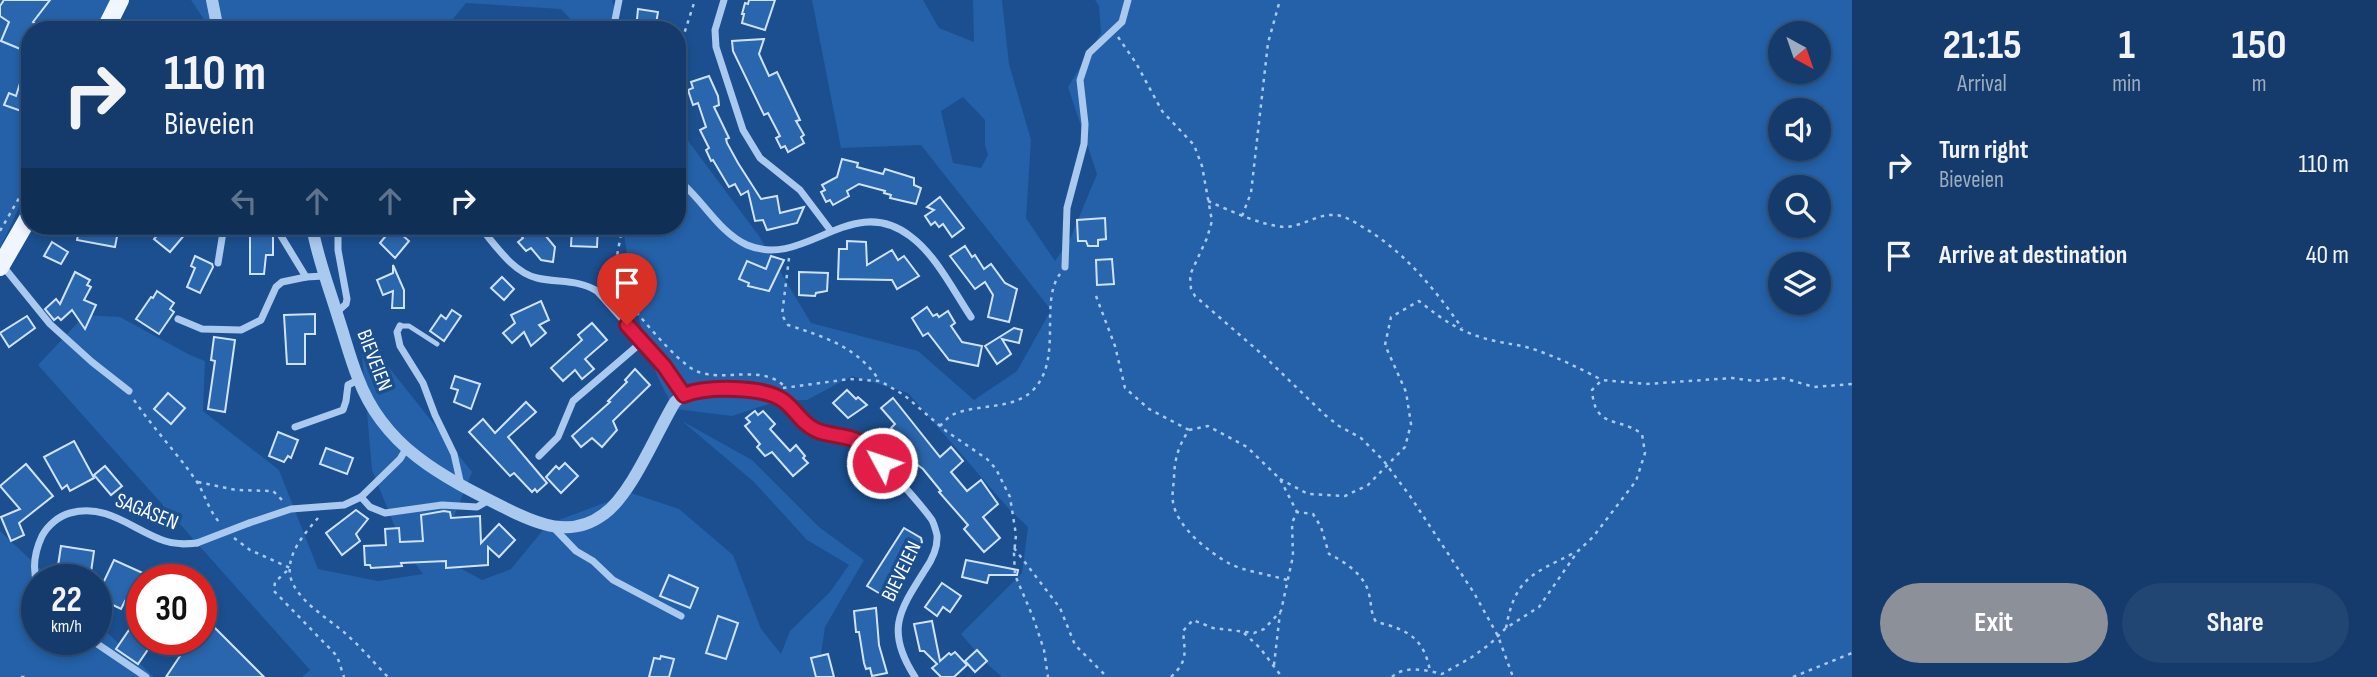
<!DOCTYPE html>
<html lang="en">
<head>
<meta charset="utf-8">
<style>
  body { margin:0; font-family:"Sofia Sans Condensed",sans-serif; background:#214673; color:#f1f3f6; height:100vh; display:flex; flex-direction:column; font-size:26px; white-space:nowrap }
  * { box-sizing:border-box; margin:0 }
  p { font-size:23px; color:#9dadc1 }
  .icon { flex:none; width:38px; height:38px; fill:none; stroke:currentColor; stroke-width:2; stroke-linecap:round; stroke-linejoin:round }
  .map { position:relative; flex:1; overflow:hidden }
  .sheet { display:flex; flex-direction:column; background:#143b6b; width:525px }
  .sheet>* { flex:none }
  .guide { position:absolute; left:21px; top:21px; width:665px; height:214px; border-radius:28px; box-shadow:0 4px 10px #0003,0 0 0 2px #33557e; background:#143b6b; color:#f1f3f6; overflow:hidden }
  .needle { width:46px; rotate:140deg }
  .controls { position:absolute; left:1768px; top:21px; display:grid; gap:14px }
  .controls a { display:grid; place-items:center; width:63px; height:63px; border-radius:50%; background:#143b6b; box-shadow:0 4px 10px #0003,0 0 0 2px #33557e; font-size:35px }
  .speed { position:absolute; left:21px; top:564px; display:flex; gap:14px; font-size:35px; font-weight:700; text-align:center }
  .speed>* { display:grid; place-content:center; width:91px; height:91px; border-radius:50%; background:#143b6b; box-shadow:0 4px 10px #0003,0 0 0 2px #33557e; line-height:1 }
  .speed small { font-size:18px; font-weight:400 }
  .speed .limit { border:10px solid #d22; background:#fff; color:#111 }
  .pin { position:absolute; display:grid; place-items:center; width:60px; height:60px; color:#fff; margin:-72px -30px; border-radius:50% 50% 50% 0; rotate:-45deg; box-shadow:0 0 7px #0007 }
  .pin .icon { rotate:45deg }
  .me { position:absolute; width:77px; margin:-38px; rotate:310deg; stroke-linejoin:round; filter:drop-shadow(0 0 5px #0008) }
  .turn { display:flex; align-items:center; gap:24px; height:147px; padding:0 28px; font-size:32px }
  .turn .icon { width:91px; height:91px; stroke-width:2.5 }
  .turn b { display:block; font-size:49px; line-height:60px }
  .lanes { display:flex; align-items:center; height:66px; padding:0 28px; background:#0003; justify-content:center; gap:35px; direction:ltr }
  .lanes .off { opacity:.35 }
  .eta { display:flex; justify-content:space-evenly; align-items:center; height:119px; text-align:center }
  .eta b { font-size:42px; font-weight:700; line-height:49px }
  .action { display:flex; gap:14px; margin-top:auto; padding:14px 28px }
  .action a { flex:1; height:80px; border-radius:42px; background:#8c9099; color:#fff; font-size:28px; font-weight:700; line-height:80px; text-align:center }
  .action a+a { background:#214673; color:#f1f3f6 }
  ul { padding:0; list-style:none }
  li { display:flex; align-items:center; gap:21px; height:91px; padding:0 28px }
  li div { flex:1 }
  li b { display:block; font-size:26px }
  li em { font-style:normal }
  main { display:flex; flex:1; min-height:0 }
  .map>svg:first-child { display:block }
  .green { fill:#2461a8; fill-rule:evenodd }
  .building { fill:#2a66ad; stroke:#cfe3fa; stroke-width:2 }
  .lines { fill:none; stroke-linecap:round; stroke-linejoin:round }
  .path { stroke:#a9c9ee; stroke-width:2.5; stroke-dasharray:3.5 5; stroke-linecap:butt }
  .service { stroke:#a9c9ee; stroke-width:5 }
  .minor { stroke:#a9c9ee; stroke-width:7 }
  .tertiary { stroke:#a9c9ee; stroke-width:12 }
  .primary { stroke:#f0f6ff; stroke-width:18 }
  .minor-bridge { stroke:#a9c9ee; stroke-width:7 }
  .route-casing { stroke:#92132f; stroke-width:18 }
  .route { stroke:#e11d48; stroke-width:12 }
  .labels { text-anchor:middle; stroke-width:7; stroke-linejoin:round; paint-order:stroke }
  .street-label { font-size:21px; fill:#fff; stroke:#1b4f8f }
</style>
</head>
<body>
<main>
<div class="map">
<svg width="1852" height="677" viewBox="0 0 1852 677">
  <rect width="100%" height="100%" fill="#1b4f8f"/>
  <!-- green -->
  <g class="green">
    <path d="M0,0H123L107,30H30V87L20,98C24,121 33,147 30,170C26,195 11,226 0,248Z"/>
    <path d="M191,0H612L621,30H581L561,9L466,3L444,30H211Z"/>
    <path d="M812,0H923L939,28L974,42L973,0H1002L1009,64L1031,140L1026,218L1055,261L1070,239L1097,174L1068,87L1101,33L1099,6L1095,0H1852V677H1002L985,662L961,634L1022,573L1028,527L1009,509L908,393L852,376L807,400L778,401L732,416L675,409C642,358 631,285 623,226H677V126L759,236L811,323L918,351L974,400L1017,371L1051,310L921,145L841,148ZM1780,33H1818V72H1780ZM963,97L985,120V145L988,155L981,168L953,163L941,111ZM1780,110H1818V149H1780ZM1780,187H1818V226H1780ZM1780,264H1818V303H1780Z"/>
    <path d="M85,315L120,317L190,355L205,361L203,411L279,470L318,569L378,581L423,574L403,547L372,470L360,331L472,472L438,556L482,580L511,569L548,524L631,493L679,509L733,555L761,629L781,654L790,631L830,592L849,565L807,540L754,482L682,421L752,460L819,527L864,560L825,627L818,674L821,677H302L310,670L38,365Z"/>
    <path d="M0,531L51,579H37V639H96V622L154,677H0Z"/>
  </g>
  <!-- building -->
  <g class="building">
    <path d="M4,0H50L33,22L44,30H30V53L1,41L9,22L0,16V6Z"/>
    <path d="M749,0H775L765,30L742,23L744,14H742L745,3L748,4Z"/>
    <path d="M638,9L658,12L655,30H636Z"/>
    <path d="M764,39L759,54L769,76L777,72L800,120L796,121L804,135L801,137L804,143L788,152L785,146L781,148L776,138L780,136L768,113L764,115L733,51L732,41Z"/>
    <path d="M27,61L30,62V114L4,105L9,93L16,96Z"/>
    <path d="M709,76L718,96L719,105L714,107L729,138L726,139L727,143L738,163L761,199L777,196L780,213L804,207L797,223L767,230L763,220L755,221L748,191L741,195L735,184L729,187L713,160L711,161L706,150L709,148L700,130L706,127L698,103L693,105L688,90L693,88L691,82Z"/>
    <path d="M842,159L858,163L857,167L883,174L885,169L914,178V185L921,188L916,204L890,198L891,195L884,193L885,191L859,184L847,191L849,196L833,205L830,200L826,202L821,192L825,190L822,185L837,177Z"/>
    <path d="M940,197L964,228L952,237L943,224L939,227L935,222L931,225L925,216L934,210L927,207Z"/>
    <path d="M1105,218L1106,239L1098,240V246H1088L1086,241H1078L1077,220Z"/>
    <path d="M80,226H119L115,247L77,240Z"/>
    <path d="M165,226H192L170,252L154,239Z"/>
    <path d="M525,226H538L545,235L555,247L553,262L541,260L531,248L526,251L518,242L523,238L518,232Z"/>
    <path d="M578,226H598L597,247L571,246L572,227Z"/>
    <path d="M393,227L409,241L395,258L380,243Z"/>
    <path d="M273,235V255H266L264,274H250V236Z"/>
    <path d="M847,241L866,242L867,265L892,250L898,260L904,256L919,276L897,289L892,280L838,279L839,249H847Z"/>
    <path d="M52,242L68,252L61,264L44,256Z"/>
    <path d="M965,246L972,257L975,255L984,269L991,264L1005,283L1017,289L1009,322L988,317L993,295L985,282L975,289L950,256Z"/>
    <path d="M195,256L212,264L213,267L200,293L187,287L195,268L191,266Z"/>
    <path d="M771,256L784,260L769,291L748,286L749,283L739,279L747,261L766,269Z"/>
    <path d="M1112,259L1114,284L1097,285L1096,260Z"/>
    <path d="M393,265L404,290V308H392L393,291L383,295L377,280L393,273Z"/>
    <path d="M75,272L90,280L87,285L91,287L84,300L96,305L85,329L72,310L61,320L58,317L54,320L45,309L56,299L60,304Z"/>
    <path d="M799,272L828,273L827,291L816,293L815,296L799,295Z"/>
    <path d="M502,277L514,289L504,300L491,288Z"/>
    <path d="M157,291L174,303L170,309L174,312L159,334L136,319L151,297L153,298Z"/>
    <path d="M541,301L549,320L539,325L546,333L531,346L524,332L512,343L503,333L515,323L511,315Z"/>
    <path d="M927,307L933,316L937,314L939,317L948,311L955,323L951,326L962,342L982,346L978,366L949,360L928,333L923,336L912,318Z"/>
    <path d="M452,310L461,316L444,341L430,331L441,315L446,319Z"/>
    <path d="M315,314V334H305V364H287L284,315Z"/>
    <path d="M27,316L35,328L9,347L0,333Z"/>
    <path d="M592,323L607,340L585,359L594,369L582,379L575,370L563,381L551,368L582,340L578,335Z"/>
    <path d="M1014,328L1022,330L1019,343L1002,339L1011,354L997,364L985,346Z"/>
    <path d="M214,337L235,340L225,412L208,409L215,361L211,360Z"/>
    <path d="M635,369L650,385L613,421L617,430L602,447L592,438L581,447L572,436L610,402L608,401L627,382L625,380Z"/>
    <path d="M455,376L480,384L471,409L454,402L458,390L451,388Z"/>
    <path d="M847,390L856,399L858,397L867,405L848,418L833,403Z"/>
    <path d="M168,393L185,408L171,424L154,409Z"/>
    <path d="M893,398L940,457L951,447L963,461L951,472L967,491L981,480L998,504L983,517L1000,538L984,552L964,529L968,525L939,492L941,491L923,469L915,463L912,466L893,442L899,437L891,428L895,424L881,408Z"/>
    <path d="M526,402L536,412L508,437L547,483L537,492L535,489L532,492L514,473L510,476L469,432L483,419L495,433Z"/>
    <path d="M755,411L758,415L763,411L775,424L770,429L790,451L796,445L805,456L803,458L808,463L793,476L772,452L765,456L757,447L760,444L745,426L750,422L746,418Z"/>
    <path d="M278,432L298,440L291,458L288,456L284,462L269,456Z"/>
    <path d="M74,441L94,478L70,491L67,485L62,489L44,457Z"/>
    <path d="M326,448L353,458L347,474L320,464Z"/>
    <path d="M565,463L578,476L561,493L546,477L556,466L559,469Z"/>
    <path d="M26,464L53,496L19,523L24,535L11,541L1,517L20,509L0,486Z"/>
    <path d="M105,466L122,486L111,495L94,475Z"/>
    <path d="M356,510L368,519L356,534L360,541L342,555L326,533Z"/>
    <path d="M444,511L450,512L451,518L480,516L481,543L499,524L515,540L499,557L488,547V565L446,568V561L401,563L402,566L371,568L370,565H365L364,546L386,545L385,529L399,528L400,542L423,541L421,515Z"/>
    <path d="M904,528L921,538L922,542L912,558H907L884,596L867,586Z"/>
    <path d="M61,546L94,551L90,579H56Z"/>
    <path d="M114,560L145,574L142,579V612L125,601L121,609L111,604L96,628V598Z"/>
    <path d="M966,560L1018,570L1017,575H989L987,583L962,577Z"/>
    <path d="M669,575L698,588L690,608L660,596Z"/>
    <path d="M942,583L961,596L950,612L943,607L937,616L925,607Z"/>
    <path d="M876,608L879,645L887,673L872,676L870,668L866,669L864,663L859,632H856L854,611Z"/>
    <path d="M201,614L264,677H166L182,653L177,649L180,646L178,645L185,639H201Z"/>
    <path d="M718,616L738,623L726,659L706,653Z"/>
    <path d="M932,621L940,661L949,653L951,655L955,652L967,665L954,677H941L932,668L937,664L924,651H920L914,624Z"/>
    <path d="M129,630L151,645L138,664L116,649Z"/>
    <path d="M977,650L987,661L975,672L965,661Z"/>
    <path d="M828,654L834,677H816L811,658Z"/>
    <path d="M661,656L674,659L669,677H649L654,658L660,659Z"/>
  </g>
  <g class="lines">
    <!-- path -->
    <g class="path">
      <path d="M1118,37L1136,63L1162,111L1194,145L1202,166L1212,221L1207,238L1190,275L1191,289L1195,296L1264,356L1325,415L1339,426L1361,438L1383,460L1410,496L1474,593L1498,636L1513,677"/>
      <path d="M677,56L695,0"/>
      <path d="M1208,201C1231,211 1260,225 1284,227C1301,227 1316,215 1331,215C1342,214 1351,220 1361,226C1403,250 1434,288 1462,328"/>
      <path d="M1242,216L1251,193L1268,43L1280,0"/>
      <path d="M622,226C620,248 610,272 620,293C638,313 674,360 696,371C724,383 762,363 785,387"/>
      <path d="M0,231L30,179"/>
      <path d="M789,258L782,315L788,325C825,337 857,347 879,380"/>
      <path d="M1096,296L1115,346L1125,388L1149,409L1189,430"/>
      <path d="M783,388L850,379L880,381L904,395L946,431L987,459L996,469L1010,497L1016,535L1014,554L1015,575L1033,617L1044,650L1048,677"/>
      <path d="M134,400C153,428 176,452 195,479C205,493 208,510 220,523"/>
      <path d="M940,426C943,423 948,417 952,415C977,403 1014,411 1034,389C1063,358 1039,302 1060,274"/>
      <path d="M1280,479L1308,494L1345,496L1368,485L1405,447L1411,424L1406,392L1385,345L1391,317L1419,301C1444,321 1463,334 1495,341C1508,344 1521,345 1533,349C1557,357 1579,368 1602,380"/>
      <path d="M198,482L236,490L273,491L284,502"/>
      <path d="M318,518C305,533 287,553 290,575C295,600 328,618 346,634C361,647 374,663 388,677"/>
      <path d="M234,538L250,550L290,568L275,582L274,591L337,656L344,677"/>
      <path d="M1014,548L1060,608L1075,645L1107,677"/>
      <path d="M1287,580C1271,575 1244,571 1230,564C1209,552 1177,528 1173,502C1172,495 1173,487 1174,480C1174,461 1178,446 1189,430L1208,426L1247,447L1280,479L1297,512"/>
      <path d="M1506,628C1515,578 1532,574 1574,553"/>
      <path d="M1244,633L1260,648L1282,677"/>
      <path d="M1274,665L1280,613"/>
      <path d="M21,677H27"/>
      <path d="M1171,677C1188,661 1185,653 1183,631L1193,620L1213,628L1254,633L1264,629L1281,611L1293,556L1292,523L1297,512L1313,514L1321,527L1329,554C1345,562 1365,575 1369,594C1372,606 1370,611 1376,622C1407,629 1424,638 1430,671"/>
      <path d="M1392,677C1404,665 1427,670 1442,674L1472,657L1490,644L1506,628L1539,607L1578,551L1593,537L1636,481L1645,453L1642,434C1618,416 1595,430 1592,390L1602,380L1646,384L1732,378L1755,381L1783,378L1814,387L1852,384"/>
      <path d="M1793,677L1852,653"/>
    </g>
    <!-- service -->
    <path class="service" d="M400,326H409L437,344"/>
    <!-- minor -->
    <g class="minor">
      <path d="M724,0L715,30L716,47L743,130L760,158L800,190L831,231"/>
      <path d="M613,30L619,0"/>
      <path d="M677,179C702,198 718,232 747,245C805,270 851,191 910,236C936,255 953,290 971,317"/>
      <path d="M275,226L306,277"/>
      <path d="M479,226C495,244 512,272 537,278C558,283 578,279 597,291L664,366L683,395C700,388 756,387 773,393C790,400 798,420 813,429C827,436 845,435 859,442C873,449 922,506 932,520C934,524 936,531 937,535C938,548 932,560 925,570C899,611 885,631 915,677"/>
      <path d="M218,263L224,226"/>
      <path d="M2,265L50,324L92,362L129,391"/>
      <path d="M1065,267L1067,208L1084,144L1085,124L1080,80L1089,53L1122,22L1128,0"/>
      <path d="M337,312L346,304L347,299L338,250V226"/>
      <path d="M178,319L202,329L241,330L261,320L276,287L282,282L306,277L324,276"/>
      <path d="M400,326L397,332L400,346L423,383L435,415L454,454L461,485"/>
      <path d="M295,427L343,410L346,401L348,385L358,380"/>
      <path d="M539,456L558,437L573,401L643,341"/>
      <path d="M361,497L370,507L385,513L442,505L477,507L489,500"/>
      <path d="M249,523L291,509L344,505L361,497L400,459L406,449"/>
      <path d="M554,528L576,551L593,561L613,580L681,616"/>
      <path d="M37,583C32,567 35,551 42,536C48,525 59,516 70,513C109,503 132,530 165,541C176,545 187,544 197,543"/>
      <path d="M90,639L146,677"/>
    </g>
    <!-- tertiary -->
    <g class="tertiary">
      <path d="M212,0L218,30"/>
      <path d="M312,226C317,257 329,287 338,317C345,338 350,358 358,378C384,448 443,477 505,508C537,524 571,539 604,514C632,494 656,433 675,402L683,395"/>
    </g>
    <!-- primary -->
    <g class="primary">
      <path d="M105,30L120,0"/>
      <path d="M0,267L30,215"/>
    </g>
    <!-- minor-bridge -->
    <path class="minor-bridge" d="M197,543L249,523"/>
  </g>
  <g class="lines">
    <defs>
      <path id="route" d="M627,325L664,366L684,395C706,386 765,386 784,401C795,409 802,424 816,430C831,437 849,434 863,444C870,448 876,457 882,463"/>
    </defs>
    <!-- route casing -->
    <use href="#route" class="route-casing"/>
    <!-- route -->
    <use href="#route" class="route"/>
  </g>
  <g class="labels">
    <!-- street labels -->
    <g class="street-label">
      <text transform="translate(375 360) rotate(69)" y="7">BIEVEIEN</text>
      <text transform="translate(147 511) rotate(22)" y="7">SAGÅSEN</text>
      <text transform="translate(901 571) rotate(-64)" y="7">BIEVEIEN</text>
    </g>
  </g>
</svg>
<div class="controls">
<a><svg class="needle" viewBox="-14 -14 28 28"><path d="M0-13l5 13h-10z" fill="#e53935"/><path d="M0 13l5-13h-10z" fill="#9dadc1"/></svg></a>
<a><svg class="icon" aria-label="sound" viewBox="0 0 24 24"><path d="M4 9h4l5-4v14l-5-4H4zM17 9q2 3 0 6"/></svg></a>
<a><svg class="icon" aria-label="search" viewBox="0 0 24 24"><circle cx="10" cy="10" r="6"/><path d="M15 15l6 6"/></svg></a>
<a><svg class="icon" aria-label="layers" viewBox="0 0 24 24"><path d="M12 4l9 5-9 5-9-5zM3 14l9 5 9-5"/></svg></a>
</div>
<div class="speed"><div>22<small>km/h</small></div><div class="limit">30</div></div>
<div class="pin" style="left:627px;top:325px;background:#d93025"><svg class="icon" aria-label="arrive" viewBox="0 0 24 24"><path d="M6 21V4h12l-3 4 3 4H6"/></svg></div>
<svg class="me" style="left:882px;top:463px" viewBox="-20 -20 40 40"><circle r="17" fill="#e11d48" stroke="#fff" stroke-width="3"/><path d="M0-11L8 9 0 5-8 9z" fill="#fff"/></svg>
<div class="guide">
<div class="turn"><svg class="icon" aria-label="right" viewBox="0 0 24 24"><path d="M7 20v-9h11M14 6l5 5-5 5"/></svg><div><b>110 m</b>Bieveien</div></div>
<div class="lanes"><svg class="icon off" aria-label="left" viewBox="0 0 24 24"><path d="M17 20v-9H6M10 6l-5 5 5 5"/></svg><svg class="icon off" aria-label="ahead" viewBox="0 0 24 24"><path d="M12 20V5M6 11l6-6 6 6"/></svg><svg class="icon off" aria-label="ahead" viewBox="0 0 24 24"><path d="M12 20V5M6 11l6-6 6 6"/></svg><svg class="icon" aria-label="right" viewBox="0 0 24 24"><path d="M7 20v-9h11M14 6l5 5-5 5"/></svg></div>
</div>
</div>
<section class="sheet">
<div class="eta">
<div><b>21:15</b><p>Arrival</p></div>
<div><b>1</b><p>min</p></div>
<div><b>150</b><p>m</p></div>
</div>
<ul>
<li><svg class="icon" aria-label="right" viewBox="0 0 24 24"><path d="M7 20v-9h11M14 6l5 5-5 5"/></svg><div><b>Turn right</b><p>Bieveien</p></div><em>110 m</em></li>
<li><svg class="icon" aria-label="arrive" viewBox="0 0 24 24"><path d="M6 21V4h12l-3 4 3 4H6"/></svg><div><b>Arrive at destination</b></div><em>40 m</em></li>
</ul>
<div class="action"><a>Exit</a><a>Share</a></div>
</section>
</main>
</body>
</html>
